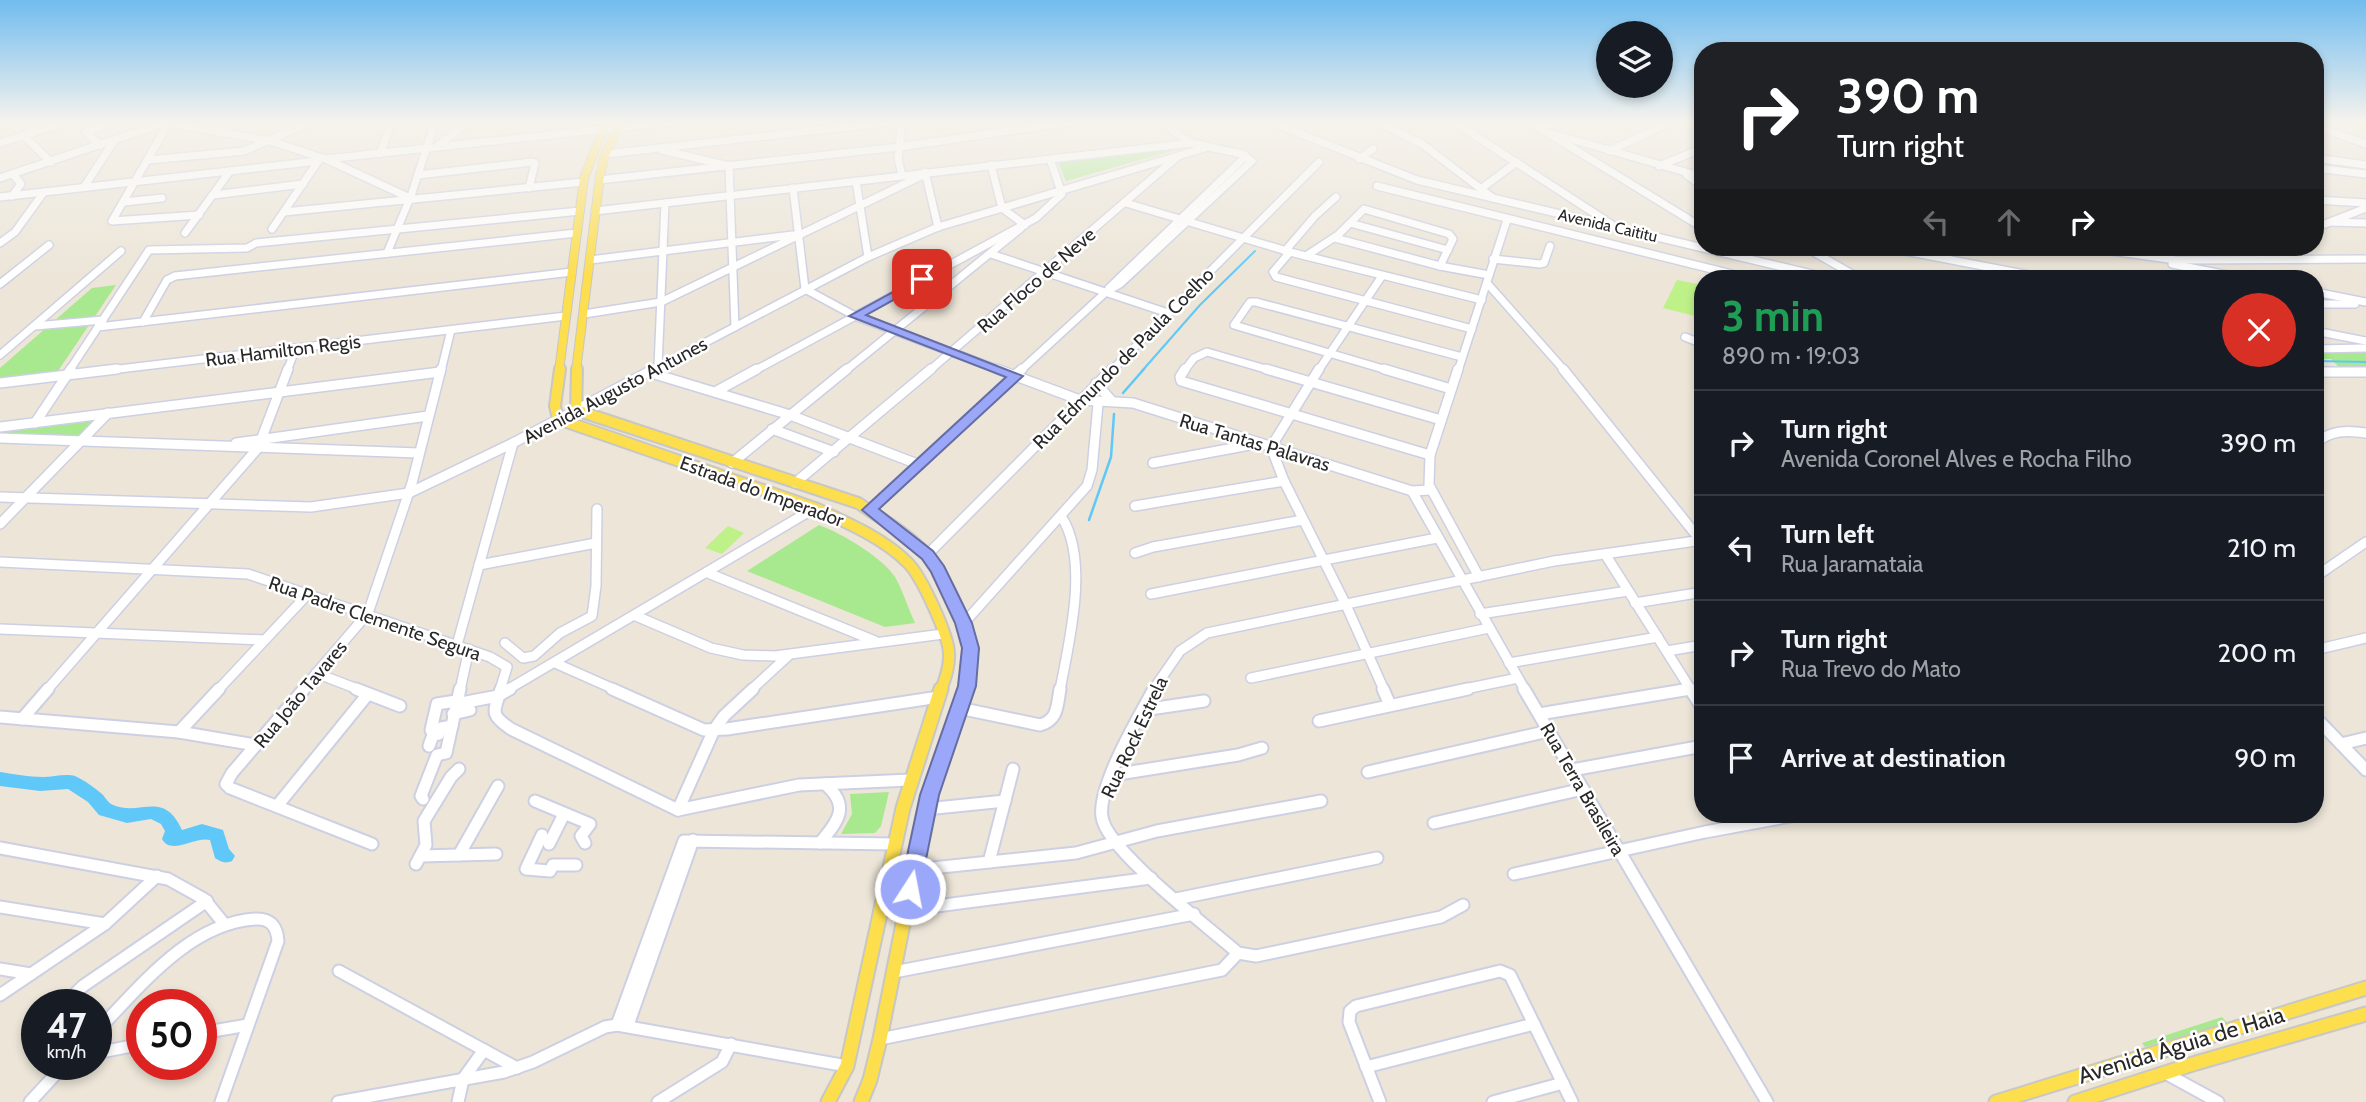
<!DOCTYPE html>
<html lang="en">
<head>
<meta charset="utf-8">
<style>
  body { margin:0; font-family:Cabin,sans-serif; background:#20242c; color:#f1f3f6; height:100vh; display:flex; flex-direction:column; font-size:26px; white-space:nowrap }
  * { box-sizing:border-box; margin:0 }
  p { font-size:23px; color:#9ea1a6 }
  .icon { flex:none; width:38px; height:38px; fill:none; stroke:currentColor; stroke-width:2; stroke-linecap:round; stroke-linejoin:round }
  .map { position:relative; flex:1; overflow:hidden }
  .details { position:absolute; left:1694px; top:270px; width:630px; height:553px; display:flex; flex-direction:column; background:#171b24; border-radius:28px; box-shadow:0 4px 10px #0003 }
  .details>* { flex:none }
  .guide { position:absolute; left:1694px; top:42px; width:630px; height:214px; border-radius:28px; box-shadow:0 4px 10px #0003; background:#202124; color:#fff; overflow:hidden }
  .fabs { position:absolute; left:1596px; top:21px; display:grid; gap:14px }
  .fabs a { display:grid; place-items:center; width:77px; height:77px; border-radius:50%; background:#171b24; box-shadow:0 4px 10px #0003; font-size:35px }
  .speed { position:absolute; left:21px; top:989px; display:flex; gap:14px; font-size:35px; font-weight:700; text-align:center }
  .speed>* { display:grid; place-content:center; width:91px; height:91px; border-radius:50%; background:#171b24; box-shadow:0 4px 10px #0003; line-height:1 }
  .speed small { font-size:18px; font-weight:400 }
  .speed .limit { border:10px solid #d22; background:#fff; color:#111 }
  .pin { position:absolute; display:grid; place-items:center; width:60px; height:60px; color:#fff; margin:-30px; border-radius:14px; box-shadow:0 4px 10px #0006 }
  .me { position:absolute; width:77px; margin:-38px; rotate:11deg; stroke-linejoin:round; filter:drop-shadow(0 0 5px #0008) }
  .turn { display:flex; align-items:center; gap:24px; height:147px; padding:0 28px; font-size:32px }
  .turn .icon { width:91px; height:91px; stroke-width:2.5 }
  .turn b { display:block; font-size:49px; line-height:60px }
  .lanes { display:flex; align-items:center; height:66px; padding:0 28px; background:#0003; justify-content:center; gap:35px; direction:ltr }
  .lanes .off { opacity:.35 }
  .round { display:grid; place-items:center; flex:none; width:74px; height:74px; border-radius:37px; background:#20242c }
  .headline { display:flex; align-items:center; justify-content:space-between; height:119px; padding:0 28px }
  h1 { font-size:42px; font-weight:800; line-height:52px; color:#1e9e55 }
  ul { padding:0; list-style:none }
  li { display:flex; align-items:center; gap:21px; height:105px; padding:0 28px; border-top:2px solid #363941 }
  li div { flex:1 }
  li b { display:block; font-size:26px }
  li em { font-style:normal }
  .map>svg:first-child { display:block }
  .green { fill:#a8e88e }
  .pitch { fill:#bff189 }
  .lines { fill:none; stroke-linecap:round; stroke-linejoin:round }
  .stream-far1 { stroke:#60c8f9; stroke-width:2 }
  .stream { stroke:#60c8f9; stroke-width:2.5 }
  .river { fill:#60c8f9; fill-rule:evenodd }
  .minor-far2-casing { stroke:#cdd0e3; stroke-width:10 }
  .minor-far1-casing { stroke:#cdd0e3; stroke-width:12 }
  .minor-casing { stroke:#cdd0e3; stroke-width:15 }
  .major-far2-casing { stroke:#c7c7c7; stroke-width:10 }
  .major-far1-casing { stroke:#c7c7c7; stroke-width:14 }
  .major-casing { stroke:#c7c7c7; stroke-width:17 }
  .minor-far2 { stroke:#fff; stroke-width:7 }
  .minor-far1 { stroke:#fff; stroke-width:9 }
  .minor { stroke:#fff; stroke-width:11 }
  .major-far2 { stroke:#fdde4c; stroke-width:8 }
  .major-far1 { stroke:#fdde4c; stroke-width:10 }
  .major { stroke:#fdde4c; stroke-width:13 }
  .route { fill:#9ba8fa; stroke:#656da2; stroke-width:2 }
  .labels { text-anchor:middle; stroke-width:5; stroke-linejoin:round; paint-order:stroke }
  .far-street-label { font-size:16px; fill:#282828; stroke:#fff }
  .street-label { font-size:19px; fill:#282828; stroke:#fff }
  .near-street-label { font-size:23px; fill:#282828; stroke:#fff }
</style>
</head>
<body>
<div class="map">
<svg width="2366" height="1102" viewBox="0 0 2366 1102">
  <rect width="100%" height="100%" fill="#ece5d8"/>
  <!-- green -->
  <g class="green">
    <path d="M1182,148L1066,181L1058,162Z"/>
    <path d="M116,285L58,371L0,378V368L92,288Z"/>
    <path d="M2315,352H2366V367L2340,368L2331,359H2315Z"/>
    <path d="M94,420L79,435H0V429Z"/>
    <path d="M819,525C841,533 882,557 895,577C903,591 908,608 915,623L885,627L747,571Z"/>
    <path d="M889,792L881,826L875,833L841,834L852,814L850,794Z"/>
    <path d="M2222,1017L2227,1023L2145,1047L2142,1043Z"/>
  </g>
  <!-- pitch -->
  <g class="pitch">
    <path d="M1677,280L1703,285V318L1663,308Z"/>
    <path d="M728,526L744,533L722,554L705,548Z"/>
  </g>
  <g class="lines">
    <!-- stream-far1 -->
    <g class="stream-far1">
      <path d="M2315,361L2366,362"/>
      <path d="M1142,371L1200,305L1255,251"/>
    </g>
    <!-- stream -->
    <g class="stream">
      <path d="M1123,393L1144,369"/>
      <path d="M1089,520L1111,457L1114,414"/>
    </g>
    <!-- river -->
    <path class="river" d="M0,772C14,774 29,777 43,777C53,777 66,773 75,776C84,780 95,788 102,794C106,798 108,803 113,805C141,817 163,789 182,830L202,824L223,830L229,849L235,856L232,861C225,864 221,862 215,858L210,840C195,836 171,856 162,839L165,831L161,824L151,819L127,823L99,815L88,802L68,789L40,791L0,786Z"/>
    <defs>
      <g id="minor-far2">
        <path d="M23,122L33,133"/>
        <path d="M163,122L270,141L326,159L672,122"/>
        <path d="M902,122L898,159L902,175"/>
        <path d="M1271,122L1417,180L1829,278"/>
        <path d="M1377,122L1422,144L1493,198"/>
        <path d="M1454,122L1611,224"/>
        <path d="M1530,122L1703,228"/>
        <path d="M168,124L112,221L199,215"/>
        <path d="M2315,126L2366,144"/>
        <path d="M1540,128L1557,122"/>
        <path d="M222,133L225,122"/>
        <path d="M1553,134L1703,177"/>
        <path d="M24,136L51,162"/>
        <path d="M0,143L66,122"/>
        <path d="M100,145L86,132L115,122"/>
        <path d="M436,147L468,122"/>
        <path d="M662,150L729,166L735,327"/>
        <path d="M1609,151L1671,122"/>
        <path d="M380,154L392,122"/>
        <path d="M606,154L892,122"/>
        <path d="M2315,158L2366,165"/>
        <path d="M1359,159L1373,149"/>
        <path d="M149,160L244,151L311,122"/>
        <path d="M328,160L410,198"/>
        <path d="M991,165L1002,208L1025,225"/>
        <path d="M1659,166L1703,148"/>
        <path d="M2315,168L2366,174"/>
        <path d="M925,172L938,227"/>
        <path d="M418,175L532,162L535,163L529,188"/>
        <path d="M1687,175L1703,187"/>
        <path d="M0,178L164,123"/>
        <path d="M599,180L899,147L1070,122"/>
        <path d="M856,181L868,257"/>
        <path d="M1377,186L1748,278"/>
        <path d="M84,187L114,141"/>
        <path d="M793,188L805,289"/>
        <path d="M1482,188L1517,162"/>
        <path d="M213,195L303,184"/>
        <path d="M12,196L21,184L13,174"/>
        <path d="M0,197L318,161"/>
        <path d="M2315,200L2366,203"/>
        <path d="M124,202L162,198"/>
        <path d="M1126,203L1290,252L1482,300"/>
        <path d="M595,211L1191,143"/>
        <path d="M284,212L584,182"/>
        <path d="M2330,222L2366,223"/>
        <path d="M1350,223L1448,250"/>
        <path d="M2315,228L2366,208"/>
        <path d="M272,229L319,160"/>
        <path d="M185,233L230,171"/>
        <path d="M1335,238L1440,266L1489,275"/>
        <path d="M0,243L15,232L44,192"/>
        <path d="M1805,247L1859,278"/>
        <path d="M1884,247L2045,278"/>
        <path d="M1931,247L1948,257"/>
        <path d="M2082,247L2176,260L2366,259"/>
        <path d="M2280,247L2293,259"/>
        <path d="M1285,251L1315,216L1336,197"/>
        <path d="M1290,252L1273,272L1276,277L1472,329"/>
        <path d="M387,253L411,196L435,122"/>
        <path d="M991,254L1168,313"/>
        <path d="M2141,254L2146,247"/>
        <path d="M1306,256L1338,235L1364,209L1449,234L1453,239L1440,266"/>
        <path d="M1493,259L1540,264L1544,263L1550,246"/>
        <path d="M2263,259L2260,254L2274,247"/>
        <path d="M590,260L793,235"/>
        <path d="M2172,264L2243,278"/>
        <path d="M1487,283L1565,371"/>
        <path d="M0,284L49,245"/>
        <path d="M1109,288L1246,156"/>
        <path d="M805,289L855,316L1002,371"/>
        <path d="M2315,292L2366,302"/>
        <path d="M2315,304H2355"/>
        <path d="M584,314L661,302L923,175"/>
        <path d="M143,322L167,280L175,276L577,233"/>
        <path d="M35,326L103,320"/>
        <path d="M98,327L572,272"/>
        <path d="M2315,331L2366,341"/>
        <path d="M1685,337L1703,344"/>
        <path d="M2315,349L2366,348"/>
        <path d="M0,355L121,251"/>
        <path d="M658,367L665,203"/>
        <path d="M69,371L149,250L247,248L256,243L580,211"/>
        <path d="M102,371L566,316"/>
        <path d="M287,371L296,348"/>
        <path d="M441,371L451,330"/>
        <path d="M651,371L868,257L938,227L1205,148"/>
        <path d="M754,371L1036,218L1062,194L1050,159"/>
        <path d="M845,371L1021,228"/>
        <path d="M929,371L1177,157"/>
        <path d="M1020,371L1106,292L1120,284L1252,161L1242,154L1191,143L1161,122"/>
        <path d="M1111,371L1319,162"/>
        <path d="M1184,371L1194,358L1207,352L1272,371"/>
        <path d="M1318,371L1382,276"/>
        <path d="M1390,371L1234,325L1250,302H1256L1462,357"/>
        <path d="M1458,371L1507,220"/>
      </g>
      <g id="minor-far1">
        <path d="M997,369L1080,400L1133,403L1412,491L1431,490"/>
        <path d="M1185,369L1180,377L1181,381L1430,455"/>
        <path d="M1266,369L1441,420"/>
        <path d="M1319,369L1271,447L1284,481L1346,605L1384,690"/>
        <path d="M1384,369L1451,389"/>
        <path d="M1458,369L1430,455L1429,485L1479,577"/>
        <path d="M1563,369L1701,541"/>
        <path d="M648,372L790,415L920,465"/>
        <path d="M2315,372H2366"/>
        <path d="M0,383L117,369"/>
        <path d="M1096,383L1111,400"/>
        <path d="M715,392L757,369"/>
        <path d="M35,423L71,369"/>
        <path d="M0,427L440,372"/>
        <path d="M772,429L834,452"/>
        <path d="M0,438L419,453"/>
        <path d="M236,443L428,416"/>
        <path d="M2315,444C2330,430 2347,430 2366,433"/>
        <path d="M732,463L847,369"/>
        <path d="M1153,463L1255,444"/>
        <path d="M795,483L931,369"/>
        <path d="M1412,491L1525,690"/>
        <path d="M0,497L311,507L409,493L513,443L654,369"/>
        <path d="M1135,506L1284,481"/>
        <path d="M869,510L1022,369"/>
        <path d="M0,524L108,413"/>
        <path d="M1135,553L1153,547L1303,520"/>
        <path d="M1605,554L1691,690"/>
        <path d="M927,555L1112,369"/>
        <path d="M0,562L248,574L490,657L507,667L500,690"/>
        <path d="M479,565L596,543"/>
        <path d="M708,573L875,641"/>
        <path d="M2315,577L2366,542"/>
        <path d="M1151,594L1437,538"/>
        <path d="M1635,603L1703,592"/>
        <path d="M1480,614L1628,591"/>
        <path d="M636,616L711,648L743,655L775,656L943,634"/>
        <path d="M964,623L1087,486L1092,470L1098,404"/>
        <path d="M0,629L264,640"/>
        <path d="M505,643L523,658L534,656L560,633L592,616L596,586L597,509"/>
        <path d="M457,645L513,443"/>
        <path d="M2315,650L2366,638"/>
        <path d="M1667,651L1703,645"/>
        <path d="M555,663L616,690"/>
        <path d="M1509,663L1658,637"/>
        <path d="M316,673L360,690"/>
        <path d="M1251,678L1489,628"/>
        <path d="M47,690L258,448L288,369"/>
        <path d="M218,690L307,595"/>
        <path d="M302,690L368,613L412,483L441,369"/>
        <path d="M460,690L469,649"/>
        <path d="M507,690L815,508"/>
        <path d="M751,690L789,655"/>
        <path d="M1060,690C1069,641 1090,560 1061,516"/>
        <path d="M1153,690L1180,651L1207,633L1554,561L1703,540"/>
        <path d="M1460,690L1518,678"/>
        <path d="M1681,690L1690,689"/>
      </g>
      <g id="minor">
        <path d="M304,689L232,773L226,784L230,788L372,844"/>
        <path d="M356,689L400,706"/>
        <path d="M501,689C494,712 489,714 511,729L678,810L799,785L910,780"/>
        <path d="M612,689L704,730L727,729L939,697"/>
        <path d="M1154,689C1139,716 1097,787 1102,817C1106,850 1210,928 1238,953L1256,956L1441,917L1463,905"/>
        <path d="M1383,689L1390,705"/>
        <path d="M1524,689L1767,1102"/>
        <path d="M1690,689L1703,709"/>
        <path d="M456,704L498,696L510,689"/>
        <path d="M959,708L1040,725C1058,720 1057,706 1060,689"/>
        <path d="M1143,710L1204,701"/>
        <path d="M453,714L470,710"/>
        <path d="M1539,714L1690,689"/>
        <path d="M0,717L179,732L256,745"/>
        <path d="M2315,717L2366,770"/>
        <path d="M22,719L48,689"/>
        <path d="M1319,721L1468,689"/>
        <path d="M431,730L437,704L456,701"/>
        <path d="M179,732L219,689"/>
        <path d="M2341,744L2366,738"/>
        <path d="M429,746L433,735L439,734L441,728L452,726"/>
        <path d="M1572,770L1703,746"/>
        <path d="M1368,772L1549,731"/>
        <path d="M1112,775L1238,755L1262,748"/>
        <path d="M423,799L421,796L437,755L446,753L460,689"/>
        <path d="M535,801L590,824L581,836L585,843"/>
        <path d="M277,806L368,694"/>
        <path d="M926,809L1005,801"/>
        <path d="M678,810L714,730L724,716L753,689"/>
        <path d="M1434,823L1583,789"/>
        <path d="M542,835L526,869L550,871L553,865H576"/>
        <path d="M820,843C838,821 851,806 825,784"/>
        <path d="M549,844L564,814"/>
        <path d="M0,848L168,879L204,899L225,925"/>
        <path d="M459,855L498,786"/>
        <path d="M421,856L496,854"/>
        <path d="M989,862L1013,769"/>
        <path d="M416,864L426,845L424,821L451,777L459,769"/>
        <path d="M913,870L1076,853L1157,831L1321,801"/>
        <path d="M1514,874L1705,832L1802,814"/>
        <path d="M1176,899L1377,858"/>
        <path d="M0,907L105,924"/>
        <path d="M906,910L1151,878"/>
        <path d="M0,969L31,974"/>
        <path d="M339,971L517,1068"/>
        <path d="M894,972L1194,914"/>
        <path d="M0,995L105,924L157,876"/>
        <path d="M65,1004L83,986L207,901"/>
        <path d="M617,1025L684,841L894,844"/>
        <path d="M628,1025L693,840"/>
        <path d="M96,1032C139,988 189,923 255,919C270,918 277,926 278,941L221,1102"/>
        <path d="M201,1033L248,1025"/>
        <path d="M880,1039L1222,970L1238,953"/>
        <path d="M96,1053L142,1044"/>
        <path d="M1366,1067L1534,1024"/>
        <path d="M2165,1073L2218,1102"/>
        <path d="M30,1102L65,1064"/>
        <path d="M338,1102L504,1072L533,1062L605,1027L617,1025L847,1066"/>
        <path d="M458,1102L463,1079L484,1050"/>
        <path d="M658,1102L722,1062L731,1044"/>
        <path d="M1380,1102L1349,1022L1350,1011L1356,1006L1500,971L1510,975L1572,1102"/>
        <path d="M1493,1102L1563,1083"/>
      </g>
      <g id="major-far2">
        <path d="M559,371L584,178L606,122"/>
        <path d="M576,371L600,176L604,158L620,122"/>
      </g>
      <g id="major-far1">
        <path d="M560,369L555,406L558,419L815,508C846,522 885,539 909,564C922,578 948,634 949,653C950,666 945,679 941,690"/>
        <path d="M577,369L576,410L858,503C882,519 908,534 927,555C943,573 968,624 971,648C972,660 969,679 966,690"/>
      </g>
      <g id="major">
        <path d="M828,1102L847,1066L903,808L941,689"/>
        <path d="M861,1102L870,1080L880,1039L926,809L966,689"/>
        <path d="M1996,1102L2366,988"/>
        <path d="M2075,1102L2196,1063L2366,1014"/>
      </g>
    </defs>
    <!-- minor-far2 casing -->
    <use href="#minor-far2" class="minor-far2-casing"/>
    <!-- minor-far1 casing -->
    <use href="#minor-far1" class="minor-far1-casing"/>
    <!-- minor casing -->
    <use href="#minor" class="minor-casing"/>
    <!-- major-far2 casing -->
    <use href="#major-far2" class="major-far2-casing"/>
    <!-- major-far1 casing -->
    <use href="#major-far1" class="major-far1-casing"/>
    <!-- major casing -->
    <use href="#major" class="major-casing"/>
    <!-- minor-far2 -->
    <use href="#minor-far2" class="minor-far2"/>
    <!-- minor-far1 -->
    <use href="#minor-far1" class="minor-far1"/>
    <!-- minor -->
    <use href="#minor" class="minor"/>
    <!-- major-far2 -->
    <use href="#major-far2" class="major-far2"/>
    <!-- major-far1 -->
    <use href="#major-far1" class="major-far1"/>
    <!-- major -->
    <use href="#major" class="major"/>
  </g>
  <!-- sky -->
  <linearGradient id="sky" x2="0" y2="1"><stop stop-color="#71bcef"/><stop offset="0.44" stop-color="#f6f3ed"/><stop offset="1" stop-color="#f6f3ed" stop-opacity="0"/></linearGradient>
  <rect width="2366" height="277" fill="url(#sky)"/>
  <!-- route -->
  <path class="route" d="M922,276L926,277V282L866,315L1023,376L879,509L933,551L944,566L972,623L979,648L976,686L939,795L920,889L917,896L910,898L903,896L900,889L920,795L958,686L962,648L955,623L931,572L922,559L862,510L1006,377L849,316Z"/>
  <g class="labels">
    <!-- far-street labels -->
    <g class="far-street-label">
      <text transform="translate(1608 225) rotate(13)" y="6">Avenida Caititu</text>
    </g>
    <!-- street labels -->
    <g class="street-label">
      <text transform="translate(1036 280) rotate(-41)" y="7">Rua Floco de Neve</text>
      <text transform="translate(283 350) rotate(-7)" y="7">Rua Hamilton Regis</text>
      <text transform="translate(1123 358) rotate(-45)" y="7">Rua Edmundo de Paula Coelho</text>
      <text transform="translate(615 390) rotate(-28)" y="7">Avenida Augusto Antunes</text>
      <text transform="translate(1255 442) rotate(17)" y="7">Rua Tantas Palavras</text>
      <text transform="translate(762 491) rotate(20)" y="7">Estrada do Imperador</text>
      <text transform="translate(375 618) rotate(19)" y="7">Rua Padre Clemente Segura</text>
      <text transform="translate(300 694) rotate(-50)" y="7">Rua João Tavares</text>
      <text transform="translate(1134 737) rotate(-65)" y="7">Rua Rock Estrela</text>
      <text transform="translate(1583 789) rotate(60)" y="7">Rua Terra Brasileira</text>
    </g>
    <!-- near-street labels -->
    <g class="near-street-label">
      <text transform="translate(2181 1045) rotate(-17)" y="8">Avenida Águia de Haia</text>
    </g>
  </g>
</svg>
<div class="fabs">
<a><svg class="icon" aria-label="layers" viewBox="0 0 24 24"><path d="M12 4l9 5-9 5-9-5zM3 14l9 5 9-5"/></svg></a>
</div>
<div class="speed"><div>47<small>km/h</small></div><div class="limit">50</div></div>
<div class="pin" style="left:922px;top:279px;background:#d93025"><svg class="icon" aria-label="arrive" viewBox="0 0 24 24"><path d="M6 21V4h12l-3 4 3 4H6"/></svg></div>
<svg class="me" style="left:910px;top:889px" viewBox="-20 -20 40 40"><circle r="17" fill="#9ba8fa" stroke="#fff" stroke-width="3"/><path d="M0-11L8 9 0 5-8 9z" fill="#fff"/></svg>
<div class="guide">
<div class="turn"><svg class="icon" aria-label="right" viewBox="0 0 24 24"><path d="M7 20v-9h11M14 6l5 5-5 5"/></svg><div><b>390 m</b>Turn right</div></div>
<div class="lanes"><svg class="icon off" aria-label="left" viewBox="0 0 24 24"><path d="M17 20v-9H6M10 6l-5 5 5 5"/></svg><svg class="icon off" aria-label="ahead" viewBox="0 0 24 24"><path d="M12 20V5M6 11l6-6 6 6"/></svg><svg class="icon" aria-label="right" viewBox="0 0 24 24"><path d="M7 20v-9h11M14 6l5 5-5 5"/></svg></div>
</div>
<section class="details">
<div class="headline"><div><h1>3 min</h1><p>890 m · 19:03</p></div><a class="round" style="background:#d93025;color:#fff"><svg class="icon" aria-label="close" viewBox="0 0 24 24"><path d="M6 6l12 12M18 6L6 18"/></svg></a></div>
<ul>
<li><svg class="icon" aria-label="right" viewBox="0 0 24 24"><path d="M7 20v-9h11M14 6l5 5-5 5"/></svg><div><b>Turn right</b><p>Avenida Coronel Alves e Rocha Filho</p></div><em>390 m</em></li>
<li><svg class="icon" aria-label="left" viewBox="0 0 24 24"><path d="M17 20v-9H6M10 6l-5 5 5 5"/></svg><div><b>Turn left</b><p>Rua Jaramataia</p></div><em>210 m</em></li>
<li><svg class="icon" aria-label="right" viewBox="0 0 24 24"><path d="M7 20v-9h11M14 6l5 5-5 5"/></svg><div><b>Turn right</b><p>Rua Trevo do Mato</p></div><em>200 m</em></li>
<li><svg class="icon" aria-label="arrive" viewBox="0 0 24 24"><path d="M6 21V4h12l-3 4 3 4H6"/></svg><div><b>Arrive at destination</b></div><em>90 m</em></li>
</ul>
</section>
</div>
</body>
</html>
